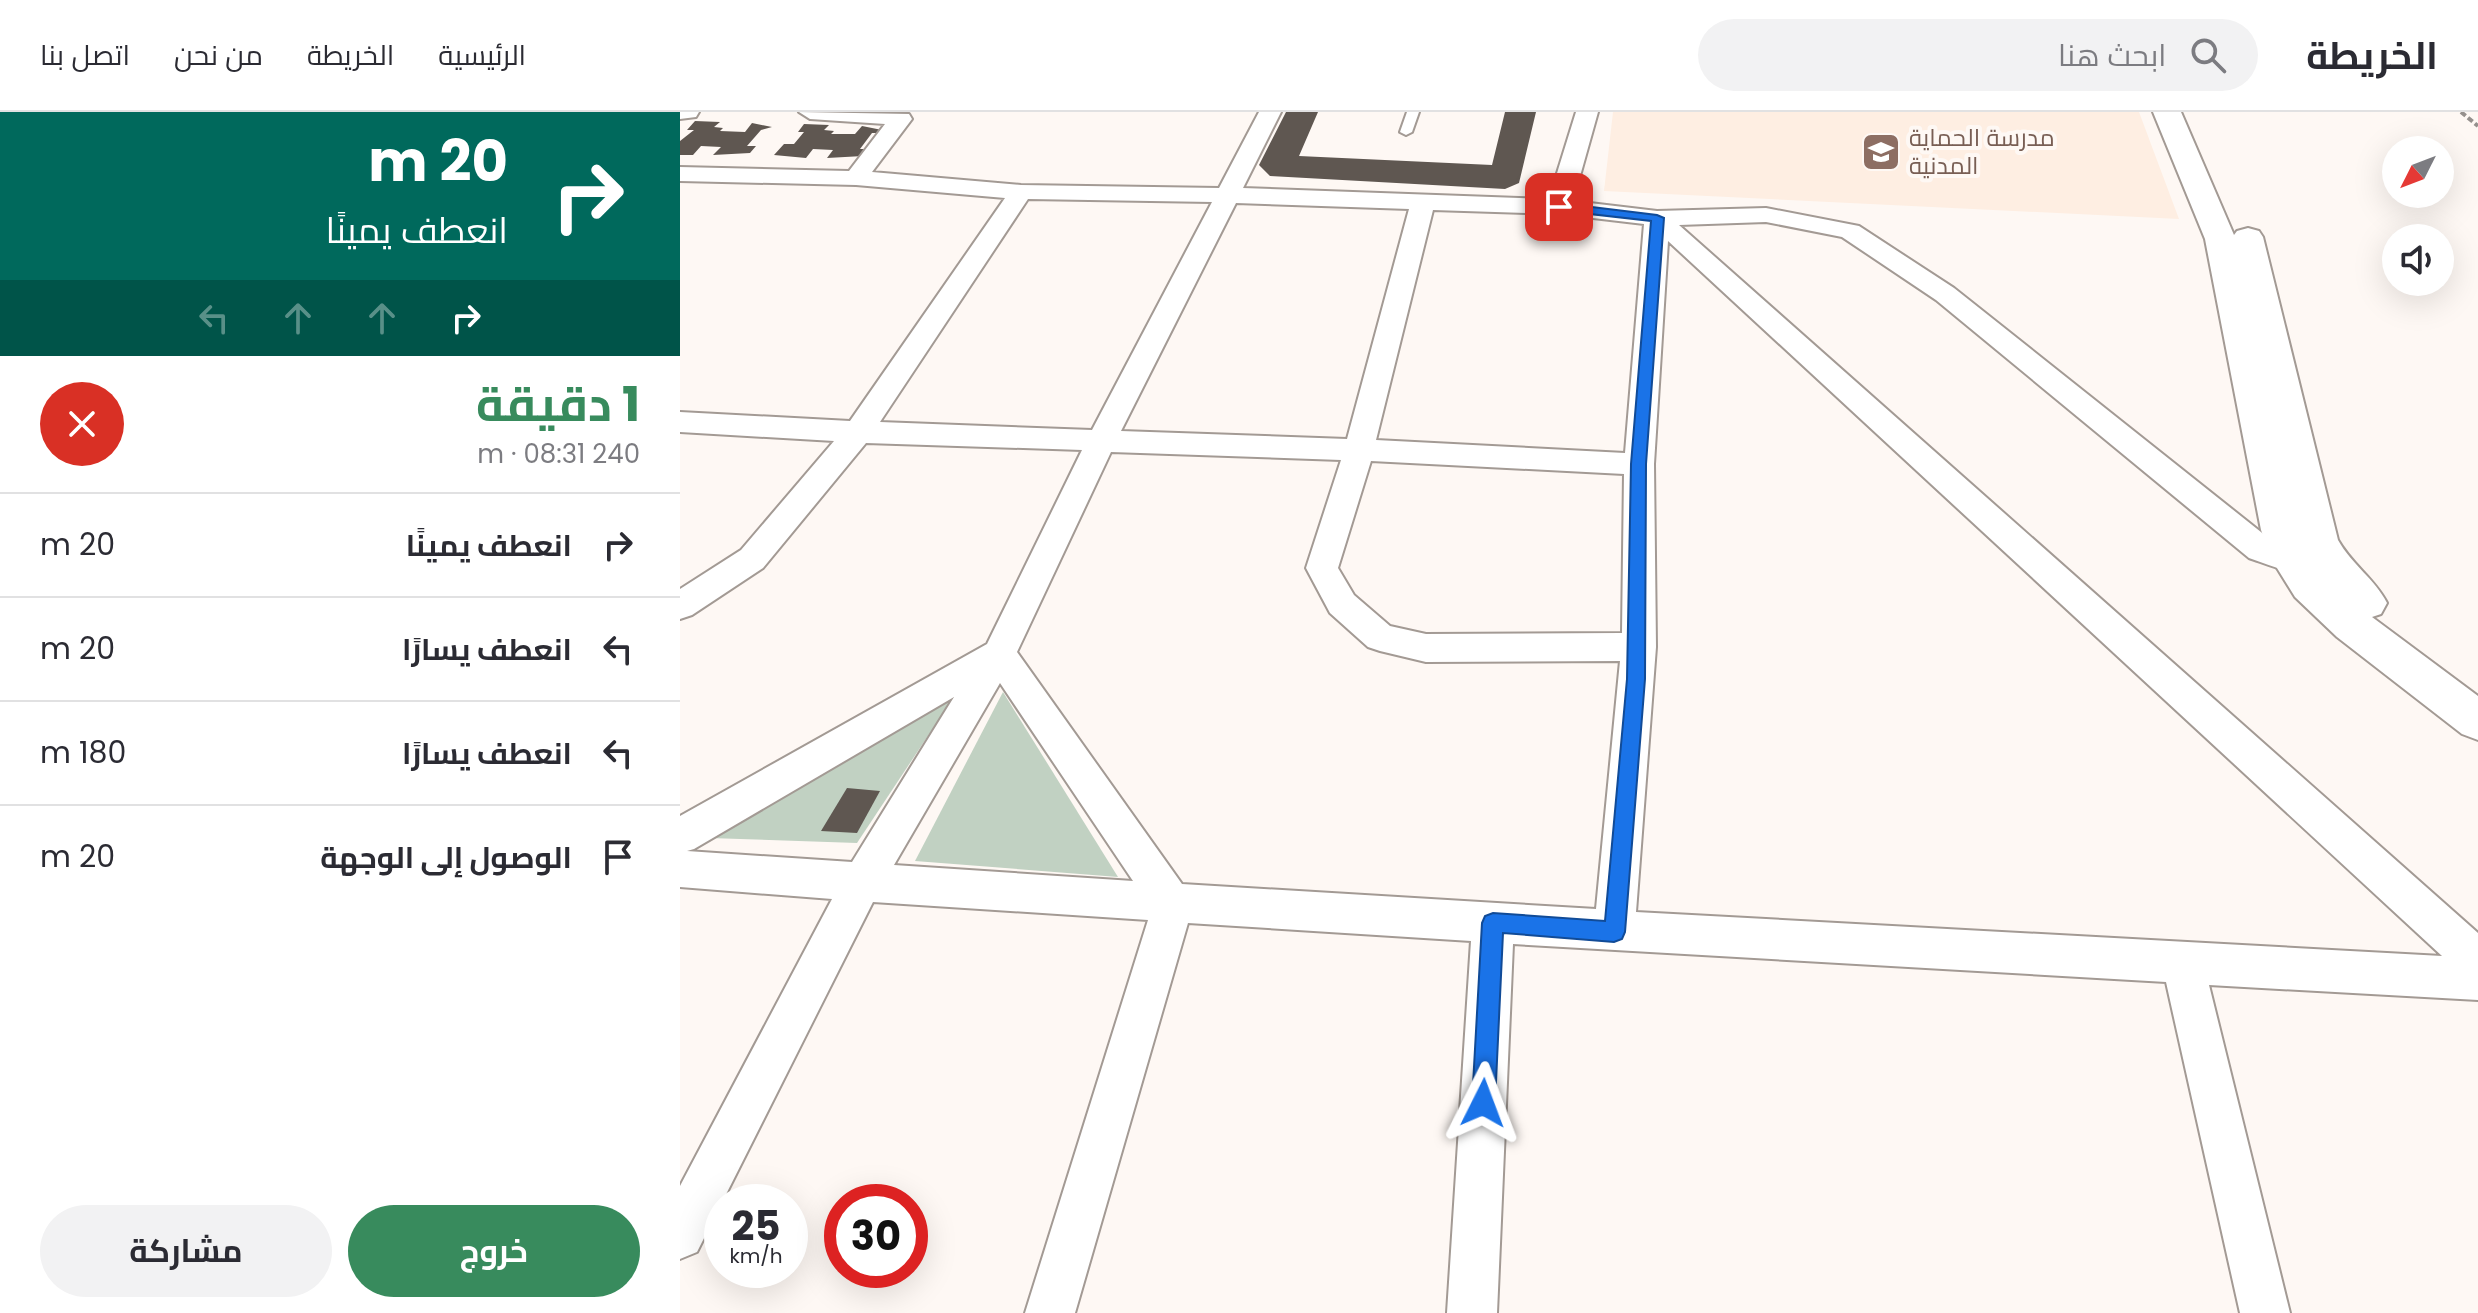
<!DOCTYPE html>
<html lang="ar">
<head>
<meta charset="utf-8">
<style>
  body { margin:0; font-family:Poppins,Cairo,sans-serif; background:#f2f2f3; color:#2b2b33; direction:rtl; height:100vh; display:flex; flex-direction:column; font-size:30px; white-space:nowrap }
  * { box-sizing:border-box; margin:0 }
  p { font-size:26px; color:#7c7c81 }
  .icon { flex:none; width:44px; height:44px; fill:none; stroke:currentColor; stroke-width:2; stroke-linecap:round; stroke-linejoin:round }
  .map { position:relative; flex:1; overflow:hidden; direction:ltr }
  .details { display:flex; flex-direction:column; background:#fff; width:680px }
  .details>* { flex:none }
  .banner { background:#00695c; color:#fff; overflow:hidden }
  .needle { width:52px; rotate:228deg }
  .fabs { position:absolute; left:1702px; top:24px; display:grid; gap:16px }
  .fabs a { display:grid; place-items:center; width:72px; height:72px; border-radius:50%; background:#fff; box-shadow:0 8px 32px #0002; font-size:40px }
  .speed { position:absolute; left:24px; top:1072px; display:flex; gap:16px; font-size:40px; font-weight:700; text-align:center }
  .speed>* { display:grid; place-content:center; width:104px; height:104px; border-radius:50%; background:#fff; box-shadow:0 8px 32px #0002; line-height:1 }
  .speed small { font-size:20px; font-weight:400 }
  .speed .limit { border:12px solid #d22; background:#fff; color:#111 }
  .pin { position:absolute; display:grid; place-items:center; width:68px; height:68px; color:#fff; margin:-34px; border-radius:16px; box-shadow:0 4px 12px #0006 }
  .me { position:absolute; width:88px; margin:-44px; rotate:3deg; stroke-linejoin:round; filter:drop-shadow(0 0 6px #0008) }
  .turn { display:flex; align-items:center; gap:28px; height:168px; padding:0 40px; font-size:36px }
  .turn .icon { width:104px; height:104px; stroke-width:2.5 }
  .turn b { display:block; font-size:56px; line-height:68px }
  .lanes { display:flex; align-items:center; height:76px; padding:0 40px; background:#0003; justify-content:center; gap:40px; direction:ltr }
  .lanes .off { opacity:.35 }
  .round { display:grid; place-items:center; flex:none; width:84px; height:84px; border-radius:42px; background:#f2f2f3 }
  .headline { display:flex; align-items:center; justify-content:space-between; height:136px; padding:0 40px }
  h1 { font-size:48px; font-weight:700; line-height:60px; color:#388b5d }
  .button { display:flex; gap:16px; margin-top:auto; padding:16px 40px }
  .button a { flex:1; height:92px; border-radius:48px; background:#388b5d; color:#fff; font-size:32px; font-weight:700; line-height:92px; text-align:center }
  .button a+a { background:#f2f2f3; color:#2b2b33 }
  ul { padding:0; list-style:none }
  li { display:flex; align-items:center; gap:24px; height:104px; padding:0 40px; border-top:2px solid #e1e1e2 }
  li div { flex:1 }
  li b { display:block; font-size:30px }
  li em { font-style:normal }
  header { display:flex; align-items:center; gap:48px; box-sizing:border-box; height:112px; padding:0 40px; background:#fff; border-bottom:2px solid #e1e1e2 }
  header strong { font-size:38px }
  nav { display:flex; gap:44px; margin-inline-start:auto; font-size:28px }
  .search { width:560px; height:72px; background:#f2f2f3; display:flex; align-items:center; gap:20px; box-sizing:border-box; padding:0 28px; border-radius:44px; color:#7c7c81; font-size:30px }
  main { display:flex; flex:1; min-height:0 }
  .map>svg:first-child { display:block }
  .built { fill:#feeee2 }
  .green { fill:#c1d1c2 }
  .building { fill:#5f5751 }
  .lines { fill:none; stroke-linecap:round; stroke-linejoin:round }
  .service-casing { stroke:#a39a94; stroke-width:4 }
  .minor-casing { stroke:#a39a94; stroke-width:4 }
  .tertiary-casing { stroke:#a39a94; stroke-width:4 }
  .path { stroke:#95908d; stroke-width:4; stroke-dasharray:6 3; stroke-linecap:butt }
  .service { fill:#fff; fill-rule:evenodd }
  .minor { fill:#fff; fill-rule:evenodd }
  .tertiary { fill:#fff; fill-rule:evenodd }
  .route { fill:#1a73e8; stroke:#114b97; stroke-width:2 }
  .labels { text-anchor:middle; stroke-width:8; stroke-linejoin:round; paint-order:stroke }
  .far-education-label { font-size:24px; fill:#785e54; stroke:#fef8f4; text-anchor:start }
</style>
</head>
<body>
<header>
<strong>الخريطة</strong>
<div class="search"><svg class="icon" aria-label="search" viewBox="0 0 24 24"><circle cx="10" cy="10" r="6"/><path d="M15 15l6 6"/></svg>ابحث هنا</div>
<nav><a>الرئيسية</a><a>الخريطة</a><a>من نحن</a><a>اتصل بنا</a></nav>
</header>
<main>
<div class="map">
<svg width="1798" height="1201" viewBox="0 0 1798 1201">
  <rect width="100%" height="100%" fill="#fef8f4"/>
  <!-- built -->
  <path class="built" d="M933,0H1459L1499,107L924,79Z"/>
  <!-- green -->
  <g class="green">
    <path d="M277,580L177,731L29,726Z"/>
    <path d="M323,580L438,765L235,749Z"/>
  </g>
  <!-- building -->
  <g class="building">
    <path d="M606,0H638L619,44L812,53L825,0H856L839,71L825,77L590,64L579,53Z"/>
    <path d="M15,9L40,10L34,15L43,16L40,19L65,20L72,11L92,15L81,18L67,34H76L70,41L33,43L41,35L21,34L13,43H0V29L14,18H7Z"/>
    <path d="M124,12L149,13L144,18L154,19L151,22H175L182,14L202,18L199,21H192L180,37H188L183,44L147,46L153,38L133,37L126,46L94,43L104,32H114L124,20H118Z"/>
    <path d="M167,676L200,679L177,721L141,719Z"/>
  </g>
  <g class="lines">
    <defs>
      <path id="service" d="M727,0H739L732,20L726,23L720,20Z"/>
      <g id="minor">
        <path d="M0,0H19L16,5L0,7Z"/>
        <path d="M119,0L229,2L232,7L192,60L341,73L539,76L579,0H601L563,76L869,87L896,0H918L893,89L977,99L1086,96L1179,114L1274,176L1591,428L1613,436L1647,440L1652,449L1647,458C1620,467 1595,455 1569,446L1256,188L1162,125L1086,110L999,113L1798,821V888L1529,873L1610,1201H1560L1486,870L833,832L817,1201H767L791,829L508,811L395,1201H345L468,808L193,790L17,1140L0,1147V1074L152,787L0,775V704L307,532L402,338L186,331L83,456L12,503L0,507V477L61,438L154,329L0,320V300L170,309L325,86L176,73L0,69V55L169,59L205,12L130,7ZM348,87L532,90L412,318L200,310ZM556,91L729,97L667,327L441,319ZM753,98L879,102L964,112L945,341L696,328ZM988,129L1762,844L956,800L976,535L974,352ZM431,340L661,348L626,456L650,501L688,535L700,539L746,550L940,549L916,797L502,772L337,540ZM691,349L944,362L942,521L746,522L710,514L674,483L658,456ZM320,571L453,769L214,753ZM274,585L172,750L7,739L14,737Z"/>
      </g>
      <path id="tertiary" d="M1473,0H1501L1554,123L1557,119L1568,116L1579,119L1583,125L1658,428C1672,453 1695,467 1707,491L1701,502L1692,505L1798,584V628L1782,622L1657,525L1615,485L1592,448L1581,418L1525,127Z"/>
    </defs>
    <!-- service casing -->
    <use href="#service" class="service-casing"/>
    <!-- minor casing -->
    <use href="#minor" class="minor-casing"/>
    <!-- tertiary casing -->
    <use href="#tertiary" class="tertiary-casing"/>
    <!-- path -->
    <path class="path" d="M1781,0L1798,14"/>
    <!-- service -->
    <use href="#service" class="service"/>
    <!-- minor -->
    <use href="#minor" class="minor"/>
    <!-- tertiary -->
    <use href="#tertiary" class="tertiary"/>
  </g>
  <!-- route -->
  <path class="route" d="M879,91L977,103L984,106L966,352L965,567L945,820L942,827L934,830L823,821L815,991L811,999L803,1002L795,999L792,991L802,811L805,804L813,801L925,809L947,567L951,352L971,109L875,98V92Z"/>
  <!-- icons -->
  <defs>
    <symbol id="university-square" viewBox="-11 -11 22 22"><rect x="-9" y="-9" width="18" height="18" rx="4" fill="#8d6e63" stroke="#fef8f4"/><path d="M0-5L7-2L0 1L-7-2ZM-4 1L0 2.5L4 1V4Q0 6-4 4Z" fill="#fff"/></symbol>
  </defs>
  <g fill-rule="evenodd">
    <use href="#university-square" x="1179" y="18" width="44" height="44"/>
  </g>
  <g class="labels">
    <!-- far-education labels -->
    <g class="far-education-label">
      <text x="1229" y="34">مدرسة الحماية<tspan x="1229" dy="28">المدنية</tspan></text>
    </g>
  </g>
</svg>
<div class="fabs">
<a><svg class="needle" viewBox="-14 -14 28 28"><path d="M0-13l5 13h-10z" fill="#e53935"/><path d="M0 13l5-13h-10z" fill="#7c7c81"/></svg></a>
<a><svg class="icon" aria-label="sound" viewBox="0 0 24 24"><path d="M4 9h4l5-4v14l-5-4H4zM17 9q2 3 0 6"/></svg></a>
</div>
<div class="speed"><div>25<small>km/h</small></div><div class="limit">30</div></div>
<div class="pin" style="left:879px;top:95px;background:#d93025"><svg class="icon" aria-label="arrive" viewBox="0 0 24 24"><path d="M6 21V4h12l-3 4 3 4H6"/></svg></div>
<svg class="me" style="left:803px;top:991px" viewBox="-20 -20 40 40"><path d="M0-17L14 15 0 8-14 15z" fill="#1a73e8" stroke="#fff" stroke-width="4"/></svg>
</div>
<section class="details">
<div class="banner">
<div class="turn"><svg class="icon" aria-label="right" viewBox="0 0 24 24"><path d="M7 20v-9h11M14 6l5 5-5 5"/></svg><div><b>20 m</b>انعطف يمينًا</div></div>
<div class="lanes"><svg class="icon off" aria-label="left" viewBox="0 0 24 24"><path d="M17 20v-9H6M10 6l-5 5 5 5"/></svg><svg class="icon off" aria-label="ahead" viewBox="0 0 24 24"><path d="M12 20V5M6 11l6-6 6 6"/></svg><svg class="icon off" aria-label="ahead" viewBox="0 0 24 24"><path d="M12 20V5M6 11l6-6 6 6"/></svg><svg class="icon" aria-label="right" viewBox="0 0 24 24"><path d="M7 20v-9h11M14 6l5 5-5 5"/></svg></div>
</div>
<div class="headline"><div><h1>1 دقيقة</h1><p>240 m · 08:31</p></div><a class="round" style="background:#d93025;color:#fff"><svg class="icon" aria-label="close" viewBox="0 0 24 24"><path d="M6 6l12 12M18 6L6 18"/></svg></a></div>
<ul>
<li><svg class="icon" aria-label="right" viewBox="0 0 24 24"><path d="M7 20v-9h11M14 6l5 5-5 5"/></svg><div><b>انعطف يمينًا</b></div><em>20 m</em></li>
<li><svg class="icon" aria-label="left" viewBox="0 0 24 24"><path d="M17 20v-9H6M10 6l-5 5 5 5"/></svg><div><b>انعطف يسارًا</b></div><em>20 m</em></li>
<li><svg class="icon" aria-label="left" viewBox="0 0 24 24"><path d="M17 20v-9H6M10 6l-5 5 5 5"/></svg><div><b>انعطف يسارًا</b></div><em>180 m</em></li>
<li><svg class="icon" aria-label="arrive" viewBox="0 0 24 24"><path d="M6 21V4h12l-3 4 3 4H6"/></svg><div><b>الوصول إلى الوجهة</b></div><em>20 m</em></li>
</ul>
<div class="button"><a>خروج</a><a>مشاركة</a></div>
</section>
</main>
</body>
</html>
